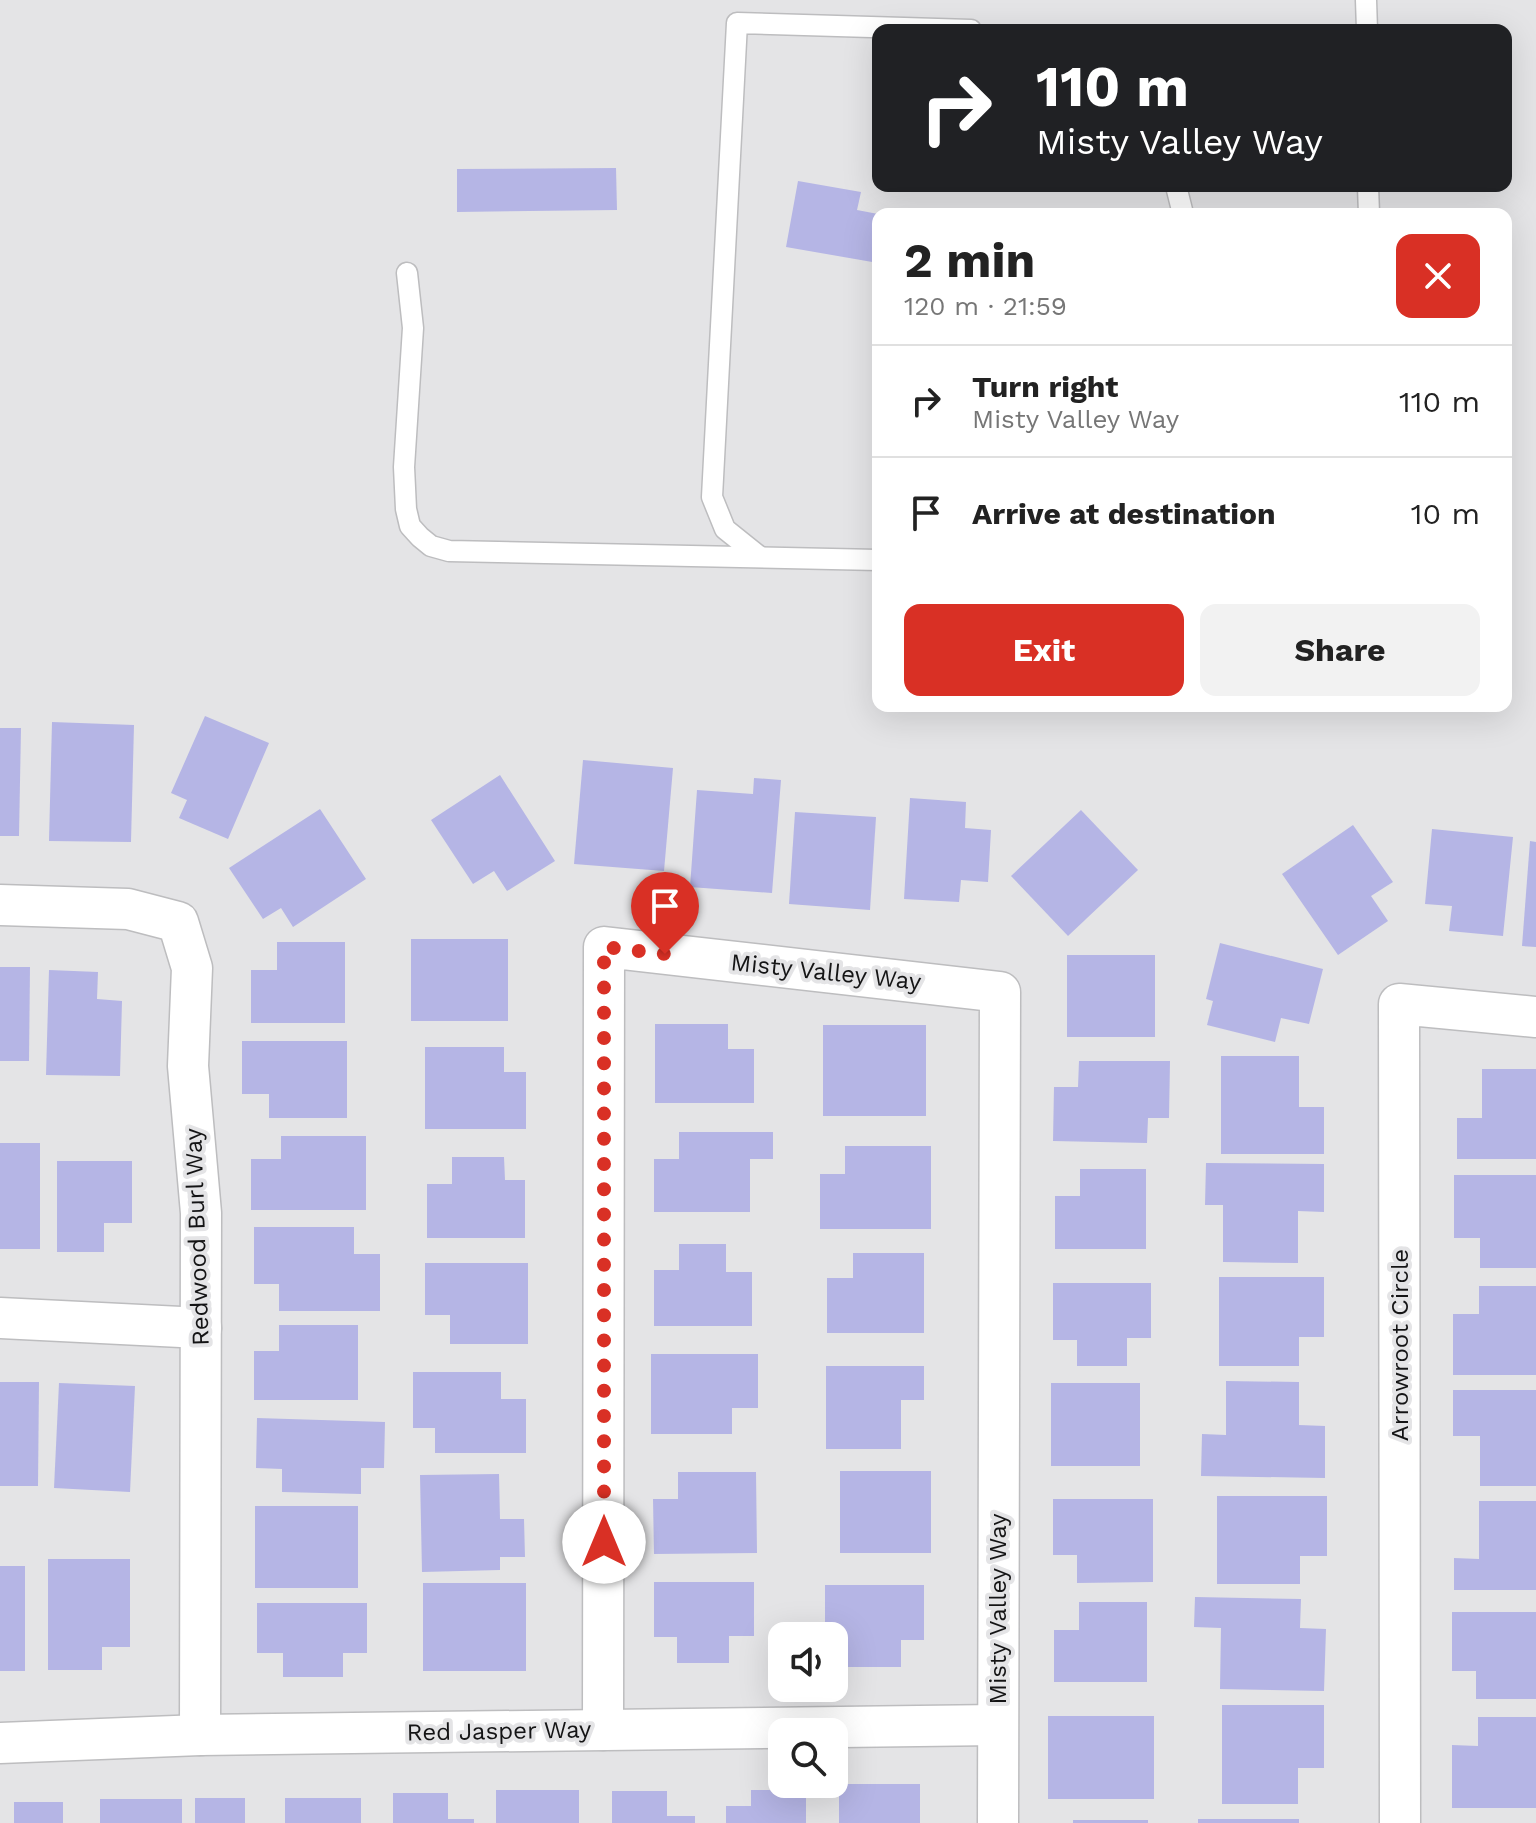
<!DOCTYPE html>
<html lang="en">
<head>
<meta charset="utf-8">
<style>
  body { margin:0; font-family:"Work Sans",sans-serif; background:#f2f2f2; color:#222; height:100vh; display:flex; flex-direction:column; font-size:30px; white-space:nowrap }
  * { box-sizing:border-box; margin:0 }
  p { font-size:26px; color:#767676 }
  .icon { flex:none; width:44px; height:44px; fill:none; stroke:currentColor; stroke-width:2; stroke-linecap:round; stroke-linejoin:round }
  .map { position:relative; flex:1; overflow:hidden }
  .details { position:absolute; left:872px; top:208px; width:640px; height:504px; display:flex; flex-direction:column; background:#fff; border-radius:16px; box-shadow:0 8px 32px #0002 }
  .details>* { flex:none }
  .hud { position:absolute; left:872px; top:24px; width:640px; height:168px; border-radius:16px; box-shadow:0 8px 32px #0002; background:#202124; color:#fff; overflow:hidden }
  .controls { position:absolute; left:768px; top:1622px; display:grid; gap:16px }
  .controls a { display:grid; place-items:center; width:80px; height:80px; border-radius:16px; background:#fff; box-shadow:0 8px 32px #0002; font-size:40px }
  .pin { position:absolute; display:grid; place-items:center; width:68px; height:68px; color:#fff; margin:-82px -34px; border-radius:50% 50% 50% 0; rotate:-45deg; box-shadow:0 0 8px #0007 }
  .pin .icon { rotate:45deg }
  .me { position:absolute; width:88px; margin:-44px; rotate:0deg; stroke-linejoin:round; filter:drop-shadow(0 0 6px #0008) }
  .turn { display:flex; align-items:center; gap:28px; height:168px; padding:0 32px; font-size:36px }
  .turn .icon { width:104px; height:104px; stroke-width:2.5 }
  .turn b { display:block; font-size:56px; line-height:68px }
  .round { display:grid; place-items:center; flex:none; width:84px; height:84px; border-radius:16px; background:#f2f2f2 }
  .overview { display:flex; align-items:center; justify-content:space-between; height:136px; padding:0 32px }
  h1 { font-size:48px; font-weight:700; line-height:60px }
  .action { display:flex; gap:16px; margin-top:auto; padding:16px 32px }
  .action a { flex:1; height:92px; border-radius:16px; background:#d93025; color:#fff; font-size:32px; font-weight:700; line-height:92px; text-align:center }
  .action a+a { background:#f2f2f2; color:#222 }
  ul { padding:0; list-style:none }
  li { display:flex; align-items:center; gap:24px; height:112px; padding:0 32px; border-top:2px solid #e0e0e0 }
  li div { flex:1 }
  li b { display:block; font-size:30px }
  li em { font-style:normal }
  .map>svg:first-child { display:block }
  .building { fill:#b5b5e5 }
  .lines { fill:none; stroke-linecap:round; stroke-linejoin:round }
  .lane-casing { stroke:#bdbdbf; stroke-width:23 }
  .street-casing { stroke:#bdbdbf; stroke-width:43 }
  .lane { stroke:#fff; stroke-width:20 }
  .street { stroke:#fff; stroke-width:40 }
  .route { stroke:#d93025; stroke-width:14; stroke-dasharray:0 25.2 }
  .labels { text-anchor:middle; stroke-width:8; stroke-linejoin:round; paint-order:stroke }
  .street-label { font-size:24px; fill:#141415; stroke:#e4e4e6 }
</style>
</head>
<body>
<div class="map">
<svg width="1536" height="1823" viewBox="0 0 1536 1823">
  <rect width="100%" height="100%" fill="#e4e4e6"/>
  <!-- building -->
  <g class="building">
    <path d="M616,168L617,210L457,212V169Z"/>
    <path d="M798,181L861,192L857,210L878,214V263L786,247Z"/>
    <path d="M205,716L269,743L228,839L179,818L187,800L171,793Z"/>
    <path d="M52,722L134,725L131,842L49,841Z"/>
    <path d="M0,728H21L19,836H0Z"/>
    <path d="M583,760L673,768L664,871L574,864Z"/>
    <path d="M500,775L555,861L507,891L494,871L473,884L431,820Z"/>
    <path d="M754,778L781,780L772,893L690,887L697,790L753,794Z"/>
    <path d="M910,798L966,802L965,828L991,830L988,882L961,880L959,902L904,899Z"/>
    <path d="M320,809L366,879L293,927L281,908L263,919L229,868Z"/>
    <path d="M1081,810L1138,870L1068,936L1011,876Z"/>
    <path d="M795,812L876,817L870,910L789,904Z"/>
    <path d="M1353,825L1393,882L1371,896L1388,921L1338,955L1282,874Z"/>
    <path d="M1432,829L1513,837L1503,936L1449,931L1452,906L1425,904Z"/>
    <path d="M1530,841L1536,842V947L1522,946Z"/>
    <rect x="411" y="939" width="97" height="82"/>
    <path d="M277,942H345V1023H251V970H277Z"/>
    <path d="M1220,943L1323,969L1309,1024L1281,1018L1275,1042L1207,1025L1213,1001L1206,999Z"/>
    <rect x="1067" y="955" width="88" height="82"/>
    <path d="M0,967H30L29,1061H0Z"/>
    <path d="M49,970L98,972L97,999L122,1001L120,1076L46,1075Z"/>
    <path d="M655,1024H728V1049H754V1103H655Z"/>
    <rect x="823" y="1025" width="103" height="91"/>
    <path d="M242,1041H347V1118H269V1094H242Z"/>
    <path d="M425,1047H504V1072H526V1129H425Z"/>
    <path d="M1221,1056H1299V1107H1324V1154H1221Z"/>
    <path d="M1079,1061H1170L1169,1118H1148L1147,1143L1053,1141L1054,1087H1078Z"/>
    <path d="M1482,1069H1536V1159H1457V1118H1482Z"/>
    <path d="M679,1132H773V1159H750V1212H654V1159H679Z"/>
    <path d="M281,1136H366V1210H251V1159H281Z"/>
    <rect x="0" y="1143" width="40" height="106"/>
    <path d="M845,1146H931V1229H820V1174H845Z"/>
    <path d="M452,1157H504L505,1180H525V1238H427V1184H452Z"/>
    <path d="M57,1161H132V1223H104V1252H57Z"/>
    <path d="M1206,1163L1324,1164V1212L1298,1211V1263L1223,1262V1205H1205Z"/>
    <path d="M1080,1169H1146V1249H1055V1196H1080Z"/>
    <path d="M1454,1175H1536V1268H1480V1238H1454Z"/>
    <path d="M254,1227H354V1254H380V1311H279V1284H254Z"/>
    <path d="M679,1244H726V1272H752V1326H654V1270H679Z"/>
    <path d="M853,1253H924V1333H827V1278H853Z"/>
    <path d="M425,1263H528V1344H450V1315H425Z"/>
    <path d="M1219,1277H1324V1337H1299V1366H1219Z"/>
    <path d="M1053,1283H1151V1338H1127V1366H1077V1340H1053Z"/>
    <path d="M1479,1286H1536V1375H1453V1314H1479Z"/>
    <path d="M279,1325H358V1400H254V1351H279Z"/>
    <path d="M651,1354H758V1408H732V1434H651Z"/>
    <path d="M826,1366H924V1400H901V1449H826Z"/>
    <path d="M413,1372H501V1399H526V1453H435V1428H413Z"/>
    <path d="M1226,1381L1299,1382V1425L1325,1426V1478L1201,1476L1202,1434L1226,1435Z"/>
    <path d="M0,1382H39L38,1486H0Z"/>
    <path d="M59,1383L135,1386L130,1492L54,1488Z"/>
    <rect x="1051" y="1383" width="89" height="83"/>
    <path d="M1453,1390H1536V1486H1480V1436H1453Z"/>
    <path d="M257,1418L385,1422L384,1468H361V1494L282,1492V1469L256,1468Z"/>
    <rect x="840" y="1471" width="91" height="82"/>
    <path d="M678,1472H756L757,1553L654,1554L653,1499H678Z"/>
    <path d="M499,1474L500,1519H524L525,1557H500V1570L422,1572L420,1475Z"/>
    <path d="M1217,1496H1327V1556H1300V1584H1217Z"/>
    <path d="M1053,1499H1153V1582L1077,1583V1555H1053Z"/>
    <path d="M1479,1501H1536V1590H1454V1558L1479,1559Z"/>
    <rect x="255" y="1506" width="103" height="82"/>
    <path d="M48,1559H130V1647H102V1670H48Z"/>
    <rect x="0" y="1566" width="25" height="105"/>
    <path d="M654,1582H754V1636H729V1663H677V1637H654Z"/>
    <rect x="423" y="1583" width="103" height="88"/>
    <path d="M825,1585H924V1640H901V1667H834V1636H825Z"/>
    <path d="M1195,1597L1301,1599L1300,1628L1326,1629L1324,1691L1220,1689L1221,1628L1194,1627Z"/>
    <path d="M1079,1602H1147V1682H1054V1630H1079Z"/>
    <path d="M257,1603H367V1653H343V1677H283V1653H257Z"/>
    <path d="M1452,1612H1536V1699H1476V1671H1452Z"/>
    <path d="M1222,1705H1324V1768H1298V1804H1222Z"/>
    <rect x="1048" y="1716" width="106" height="83"/>
    <path d="M1478,1717H1536V1808H1452V1745L1478,1746Z"/>
    <rect x="839" y="1784" width="81" height="39"/>
    <rect x="496" y="1790" width="83" height="33"/>
    <path d="M751,1790H806V1823H726V1806H751Z"/>
    <path d="M612,1791H667V1816H695V1823H612Z"/>
    <path d="M393,1793H448V1819H474V1823H393Z"/>
    <rect x="195" y="1798" width="50" height="25"/>
    <rect x="285" y="1798" width="76" height="25"/>
    <rect x="100" y="1799" width="82" height="24"/>
    <rect x="14" y="1802" width="49" height="21"/>
    <rect x="1198" y="1819" width="101" height="4"/>
    <rect x="1073" y="1820" width="75" height="3"/>
  </g>
  <g class="lines">
    <defs>
      <g id="lane">
        <path d="M1366,0L1367,30"/>
        <path d="M1176,186L1183,214"/>
        <path d="M1368,186L1369,214"/>
        <path d="M407,273L413,328L404,467L406,509L410,526L420,537L431,546L449,551L878,560"/>
        <path d="M760,557L725,529L712,497L737,23L971,30"/>
      </g>
      <g id="street">
        <path d="M0,905L128,909L178,922L192,968L188,1066L201,1213L200,1735"/>
        <path d="M0,1318L201,1328"/>
        <path d="M603,1730L604,947L1000,992L998,1823"/>
        <path d="M0,1743L200,1735L997,1725"/>
        <path d="M1400,1823L1399,1004L1536,1017"/>
      </g>
    </defs>
    <!-- lane casing -->
    <use href="#lane" class="lane-casing"/>
    <!-- street casing -->
    <use href="#street" class="street-casing"/>
    <!-- lane -->
    <use href="#lane" class="lane"/>
    <!-- street -->
    <use href="#street" class="street"/>
  </g>
  <g class="lines">
    <!-- route -->
    <path class="route" d="M604,1542V947L665,954"/>
  </g>
  <g class="labels">
    <!-- street labels -->
    <g class="street-label">
      <text transform="translate(826 972) rotate(6)" y="8">Misty Valley Way</text>
      <text transform="translate(197 1237) rotate(-92)" y="8">Redwood Burl Way</text>
      <text transform="translate(1400 1345) rotate(-90)" y="8">Arrowroot Circle</text>
      <text transform="translate(998 1609) rotate(-90)" y="8">Misty Valley Way</text>
      <text transform="translate(499 1731) rotate(-1)" y="8">Red Jasper Way</text>
    </g>
  </g>
</svg>
<div class="controls">
<a><svg class="icon" aria-label="sound" viewBox="0 0 24 24"><path d="M4 9h4l5-4v14l-5-4H4zM17 9q2 3 0 6"/></svg></a>
<a><svg class="icon" aria-label="search" viewBox="0 0 24 24"><circle cx="10" cy="10" r="6"/><path d="M15 15l6 6"/></svg></a>
</div>
<div class="pin" style="left:665px;top:954px;background:#d93025"><svg class="icon" aria-label="arrive" viewBox="0 0 24 24"><path d="M6 21V4h12l-3 4 3 4H6"/></svg></div>
<svg class="me" style="left:604px;top:1542px" viewBox="-20 -20 40 40"><circle r="19" fill="#fff"/><path d="M0-13L10 11 0 6-10 11z" fill="#d93025"/></svg>
<div class="hud">
<div class="turn"><svg class="icon" aria-label="right" viewBox="0 0 24 24"><path d="M7 20v-9h11M14 6l5 5-5 5"/></svg><div><b>110 m</b>Misty Valley Way</div></div>
</div>
<section class="details">
<div class="overview"><div><h1>2 min</h1><p>120 m · 21:59</p></div><a class="round" style="background:#d93025;color:#fff"><svg class="icon" aria-label="close" viewBox="0 0 24 24"><path d="M6 6l12 12M18 6L6 18"/></svg></a></div>
<ul>
<li><svg class="icon" aria-label="right" viewBox="0 0 24 24"><path d="M7 20v-9h11M14 6l5 5-5 5"/></svg><div><b>Turn right</b><p>Misty Valley Way</p></div><em>110 m</em></li>
<li><svg class="icon" aria-label="arrive" viewBox="0 0 24 24"><path d="M6 21V4h12l-3 4 3 4H6"/></svg><div><b>Arrive at destination</b></div><em>10 m</em></li>
</ul>
<div class="action"><a>Exit</a><a>Share</a></div>
</section>
</div>
</body>
</html>
